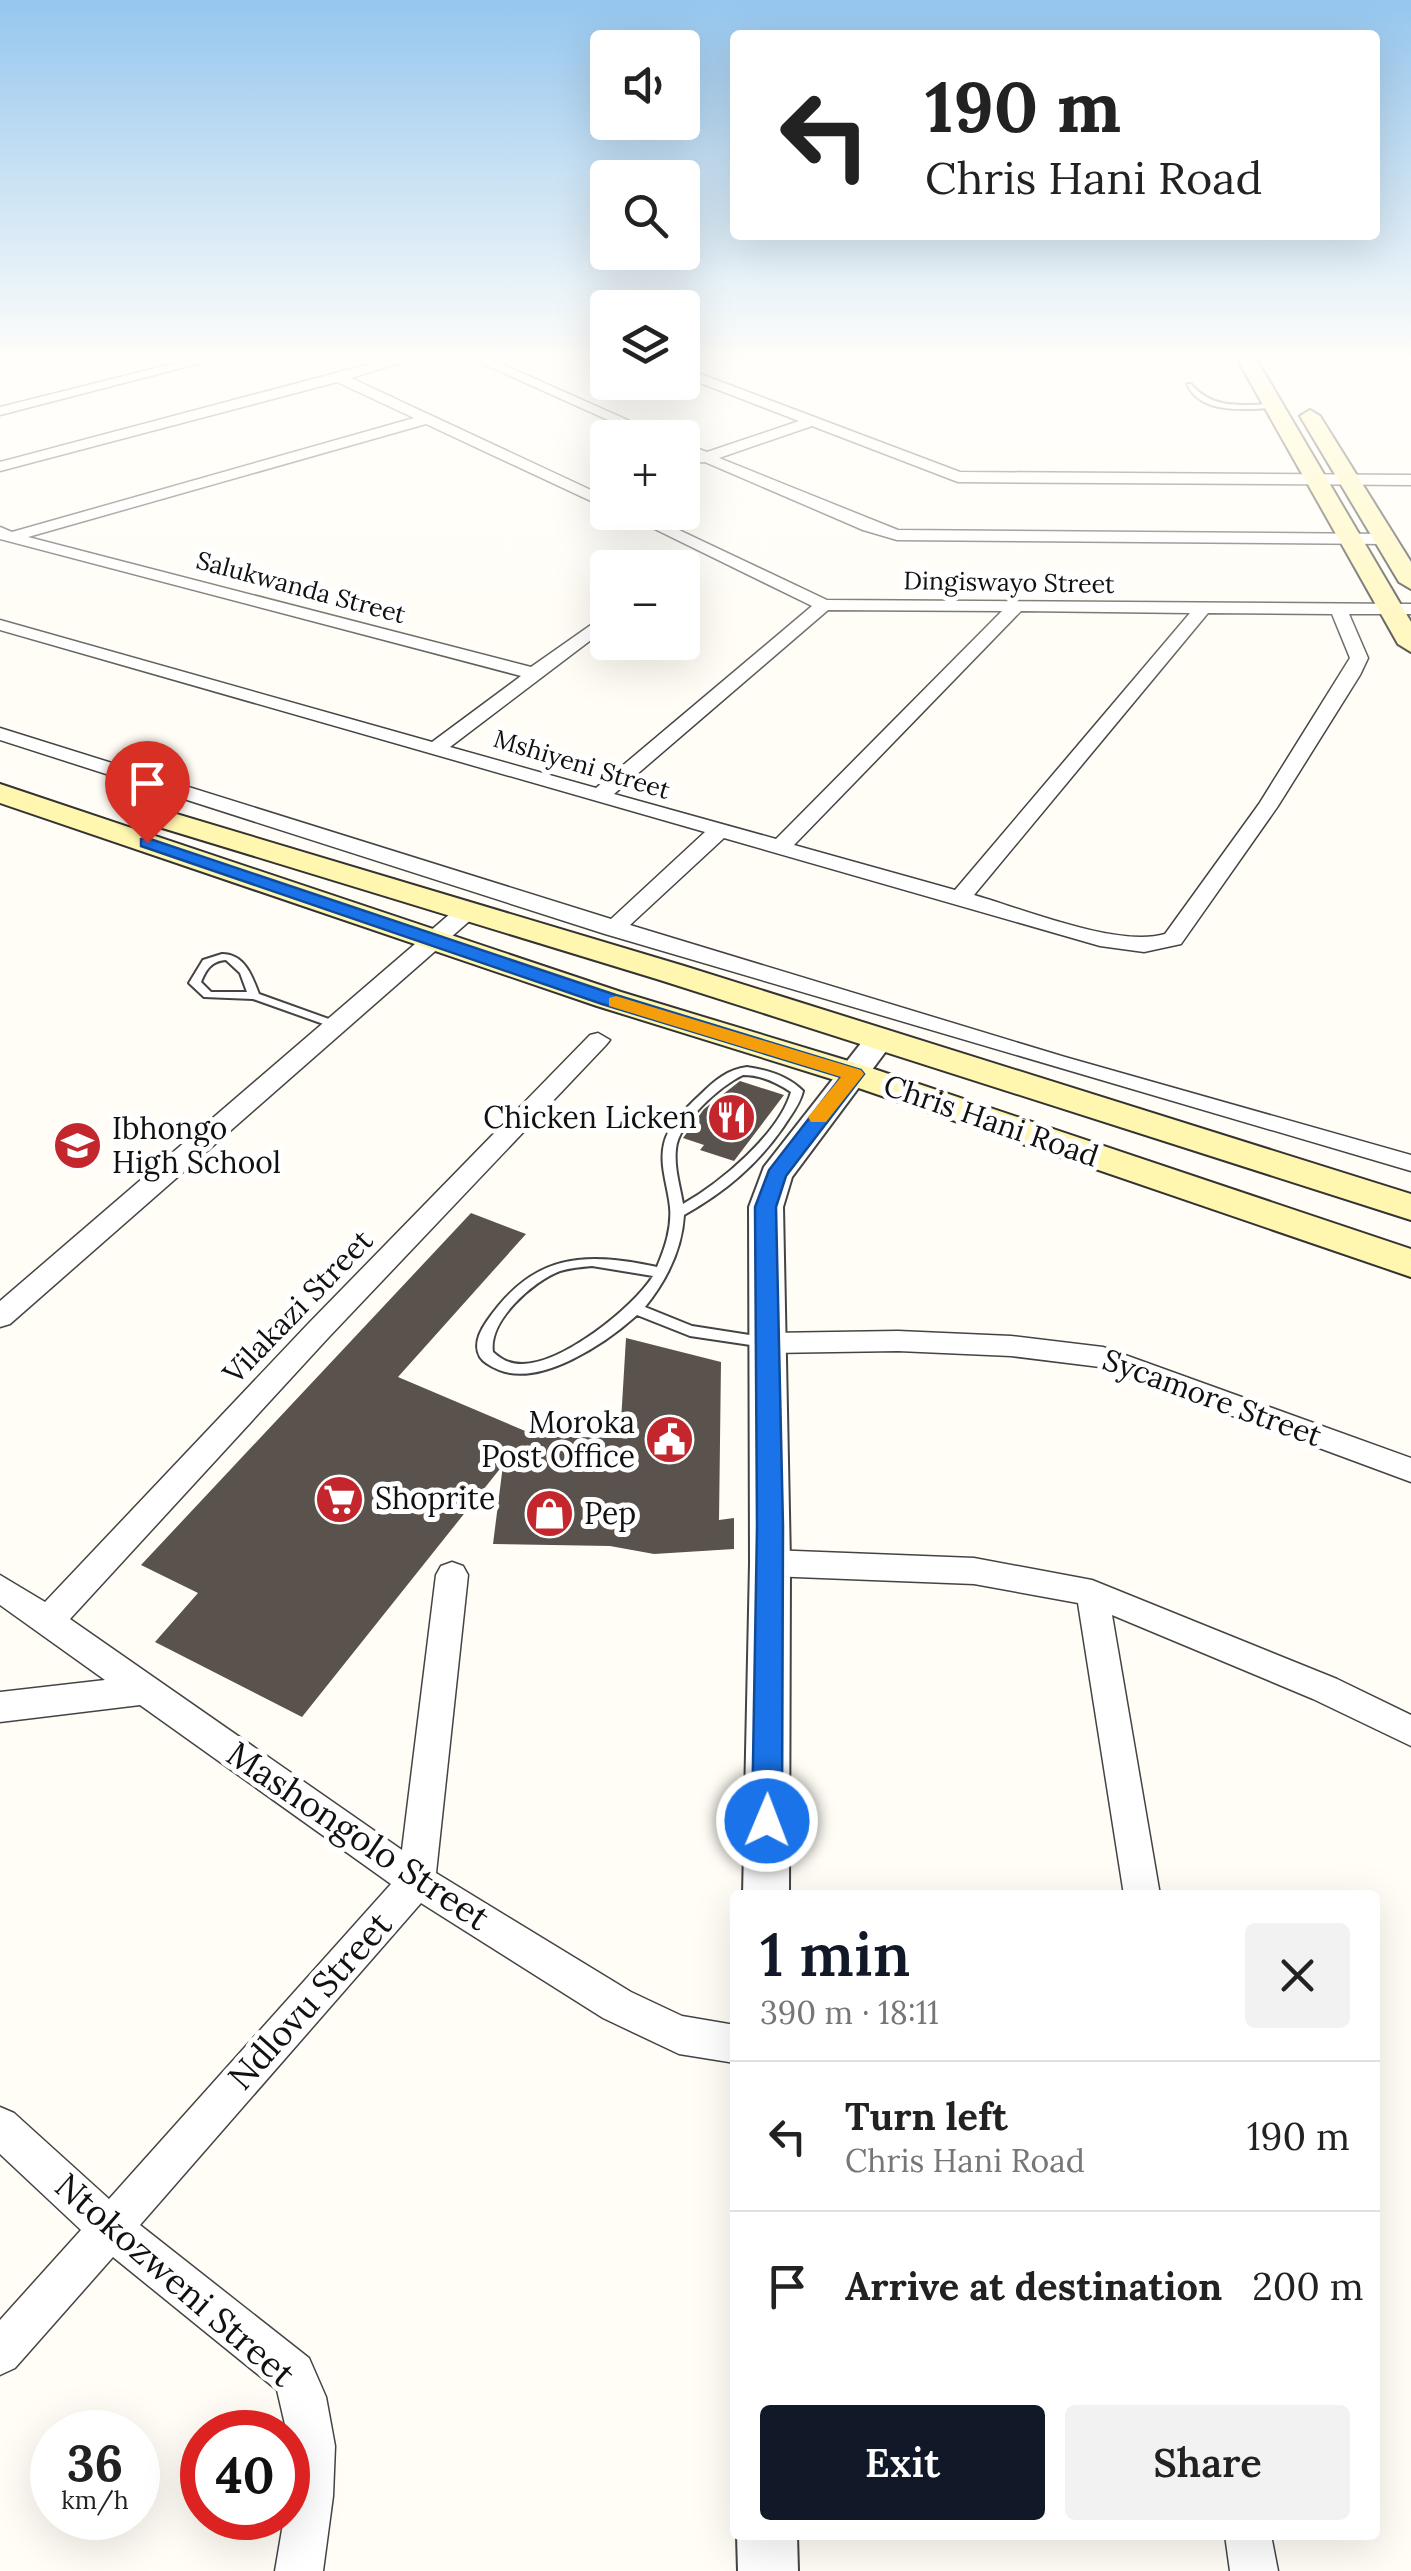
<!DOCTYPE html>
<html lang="en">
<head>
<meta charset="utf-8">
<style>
  body { margin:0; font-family:Lora,serif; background:#f2f2f2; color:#222; height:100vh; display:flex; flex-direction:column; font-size:38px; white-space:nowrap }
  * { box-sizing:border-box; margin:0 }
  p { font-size:32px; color:#767676 }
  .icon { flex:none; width:55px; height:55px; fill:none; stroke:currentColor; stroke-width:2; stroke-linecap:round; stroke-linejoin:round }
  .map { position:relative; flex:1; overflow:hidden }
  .details { position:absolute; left:730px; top:1890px; width:650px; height:650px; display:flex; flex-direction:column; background:#fff; border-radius:10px; box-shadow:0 10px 40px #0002 }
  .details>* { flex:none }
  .guide { position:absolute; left:730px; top:30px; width:650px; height:210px; border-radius:10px; box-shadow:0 10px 40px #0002; background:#fff; color:#222; overflow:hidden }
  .buttons { position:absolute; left:590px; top:30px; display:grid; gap:20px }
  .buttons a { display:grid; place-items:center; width:110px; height:110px; border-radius:10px; background:#fff; box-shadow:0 10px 40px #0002; font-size:50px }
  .speed { position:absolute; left:30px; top:2410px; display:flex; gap:20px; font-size:50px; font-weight:700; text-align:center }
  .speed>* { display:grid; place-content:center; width:130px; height:130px; border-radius:50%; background:#fff; box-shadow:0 10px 40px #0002; line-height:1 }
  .speed small { font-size:25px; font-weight:400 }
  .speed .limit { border:15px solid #d22; background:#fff; color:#111 }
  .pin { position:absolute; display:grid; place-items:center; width:85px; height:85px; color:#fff; margin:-102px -42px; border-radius:50% 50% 50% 0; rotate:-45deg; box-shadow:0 0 10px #0007 }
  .pin .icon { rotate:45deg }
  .me { position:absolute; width:110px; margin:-55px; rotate:1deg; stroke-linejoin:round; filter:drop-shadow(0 0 8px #0008) }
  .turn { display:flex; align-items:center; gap:35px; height:210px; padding:0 30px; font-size:45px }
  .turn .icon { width:130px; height:130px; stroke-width:2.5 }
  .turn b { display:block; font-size:70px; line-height:85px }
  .round { display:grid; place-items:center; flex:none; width:105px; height:105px; border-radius:10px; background:#f2f2f2 }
  .head { display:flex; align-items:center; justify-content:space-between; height:170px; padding:0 30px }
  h1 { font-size:60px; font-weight:600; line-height:75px; color:#111827 }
  .cta { display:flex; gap:20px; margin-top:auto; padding:20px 30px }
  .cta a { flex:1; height:115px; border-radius:10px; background:#111827; color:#fff; font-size:40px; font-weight:600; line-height:115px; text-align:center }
  .cta a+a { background:#f2f2f2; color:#222 }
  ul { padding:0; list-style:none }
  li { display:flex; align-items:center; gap:30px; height:150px; padding:0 30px; border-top:2px solid #e0e0e0 }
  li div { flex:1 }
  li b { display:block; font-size:38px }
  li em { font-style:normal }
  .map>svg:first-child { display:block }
  .building { fill:#5a524d }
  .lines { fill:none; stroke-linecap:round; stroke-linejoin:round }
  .service-casing { stroke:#444; stroke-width:4 }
  .minor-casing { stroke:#444; stroke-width:3 }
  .tertiary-casing { stroke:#444; stroke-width:4 }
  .secondary-casing { stroke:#333; stroke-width:4 }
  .service { fill:#fff; fill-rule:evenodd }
  .minor { fill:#fff; fill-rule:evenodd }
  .tertiary { fill:#fff; fill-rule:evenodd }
  .secondary { fill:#fff6b0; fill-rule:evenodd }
  .route { fill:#1a73e8; stroke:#114b97; stroke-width:2.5 }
  .slow { fill:#f59e0b }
  .labels { text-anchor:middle; stroke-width:10; stroke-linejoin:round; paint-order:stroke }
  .far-street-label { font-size:25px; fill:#111; stroke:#fff }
  .poi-label { font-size:30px; fill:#111; stroke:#fff; text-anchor:start }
  .street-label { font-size:30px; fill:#111; stroke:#fff }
  .near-street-label { font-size:35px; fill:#111; stroke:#fff }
</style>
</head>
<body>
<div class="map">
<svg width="1411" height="2571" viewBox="0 0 1411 2571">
  <rect width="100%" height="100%" fill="#fffdf5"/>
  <!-- building -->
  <g class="building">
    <path d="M740,1081L784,1095L734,1161L700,1150L704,1145L683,1138L704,1109Z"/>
    <path d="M471,1213L526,1234L398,1377L537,1436L620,1438L626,1338L721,1362L719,1520L734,1518V1549L654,1554L610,1546L493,1544L503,1465L302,1717L155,1642L198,1593L141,1565Z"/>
  </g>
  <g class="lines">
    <defs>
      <g id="service">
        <path d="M1187,384H1191C1213,410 1242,405 1273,404L1277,406L1273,408C1243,409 1201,415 1187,384Z"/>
        <path d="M222,954C244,954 252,975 259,994L340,1023L342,1025L336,1029L332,1027L253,999L204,997L189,983L203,960ZM226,960L240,973L247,992H211L201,982C206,970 211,961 226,960Z"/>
        <path d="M747,1067C768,1070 788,1076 803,1091C800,1104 791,1115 784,1126C757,1165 725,1192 684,1215C682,1250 666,1281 645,1307L692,1326L769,1338L771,1342L769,1346L764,1347L690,1336L637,1315C606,1343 541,1387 499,1370C492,1367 483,1362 480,1357C473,1345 480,1331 487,1321C533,1254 583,1251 657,1267C665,1248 672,1228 670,1207C668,1186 659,1165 664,1144C668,1125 687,1107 701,1094C714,1081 728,1069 747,1067ZM743,1075C761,1075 776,1082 791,1092C779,1134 720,1183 683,1204C680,1186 674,1168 676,1149C678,1123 720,1086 743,1075ZM592,1266L653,1276C632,1309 562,1364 522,1364C510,1364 502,1360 493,1352C488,1321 533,1281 560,1271C570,1268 581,1267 592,1266Z"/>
      </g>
      <g id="minor">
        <path d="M200,357H224L0,415V407Z"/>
        <path d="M396,357H419L351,378L608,498V509L426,424L28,537L531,667L608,613V627L450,747L596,788L812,606L620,512H641L827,600L1411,604V614H1349L1368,658L1360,675L1278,806L1181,944L1144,952L1100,946L724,838L630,925L1065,1057L1411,1155V1171L605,934L0,740V728L611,919L705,832L0,630V620L432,742L521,676L0,539V527L12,532L414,418L337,382L0,471V462ZM828,610L1002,611L776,839L614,794ZM1021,611L1190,613L955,890L794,845ZM1208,613L1332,614L1350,658L1259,804L1165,934C1118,948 1023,909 974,895Z"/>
        <path d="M468,357H486L668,438H648Z"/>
        <path d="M682,367L960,472L1411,475V485L958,482L812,426L719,458L898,530L1385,534L1393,539L1385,544L897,540L863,530L705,462L693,463V457L682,453V443L707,452L799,421L682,376Z"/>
        <path d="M466,905L474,907L477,912L474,917L10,1324L0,1327V1301L458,907Z"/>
        <path d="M598,1033L610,1040L606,1045L328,1338L70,1619L402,1850L436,1575L441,1566L452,1562L463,1566L468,1575L436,1873L631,1992L682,2016L735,2025V2063L679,2054L603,2018L421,1903L140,2225L309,2358L326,2397L335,2446L333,2496L323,2571H275L284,2518H288L290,2446L277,2390L113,2257L15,2368L0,2375V2320L81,2230L0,2154V2107L14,2113L109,2199L391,1884L140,1705L0,1722V1692L105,1680L0,1605V1575L45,1602L308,1324L590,1035Z"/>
        <path d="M898,1331L1011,1336L1103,1347L1411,1458V1482L1100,1367L1011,1356L898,1351L769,1353L759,1350L755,1343L759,1336L769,1333Z"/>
        <path d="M770,1550L974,1558L1092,1580L1337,1679L1411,1715V1746L1313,1699L1112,1615L1160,1895H1124L1078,1603L974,1584L770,1576L759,1572L754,1563L759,1554Z"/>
        <path d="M1225,2535H1271L1278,2571H1230Z"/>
      </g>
      <g id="tertiary">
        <path d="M880,1030L891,1033L895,1039L792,1177L783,1207L790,1563L789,1895H743L750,1563L749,1207L764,1167L869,1033Z"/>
        <path d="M737,2535H797L798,2571H738Z"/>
      </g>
      <g id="secondary">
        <path d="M1236,357H1255L1411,622V652L1398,644Z"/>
        <path d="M1310,410L1320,416L1411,562V589L1399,582L1300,416Z"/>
        <path d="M0,784L621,992L865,1066L1411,1249V1277L841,1082L597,1006L0,803Z"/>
        <path d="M133,801L684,966L1411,1194V1220L660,980L123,816L118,810L123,804Z"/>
      </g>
    </defs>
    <!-- service casing -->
    <use href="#service" class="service-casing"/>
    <!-- minor casing -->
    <use href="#minor" class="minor-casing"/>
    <!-- tertiary casing -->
    <use href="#tertiary" class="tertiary-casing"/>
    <!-- secondary casing -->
    <use href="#secondary" class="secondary-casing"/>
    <!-- service -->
    <use href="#service" class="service"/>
    <!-- minor -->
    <use href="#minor" class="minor"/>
    <!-- tertiary -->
    <use href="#tertiary" class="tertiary"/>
    <!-- secondary -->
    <use href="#secondary" class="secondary"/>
  </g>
  <!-- sky -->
  <linearGradient id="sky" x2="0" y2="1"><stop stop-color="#95c6ee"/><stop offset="0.5" stop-color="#fffefa"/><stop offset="1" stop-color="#fffefa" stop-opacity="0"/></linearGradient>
  <rect width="1411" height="717" fill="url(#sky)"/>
  <!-- route -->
  <path class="route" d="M147,838L616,995L861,1070L864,1074L786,1176L776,1207L783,1526L782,1821L777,1831L767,1835L756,1831L752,1821L757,1526L755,1207L769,1170L841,1077L602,1004L141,846V839Z"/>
  <!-- slow -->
  <path class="slow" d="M616,996L861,1070L864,1074L826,1122H811L808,1117L841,1077L609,1006V998Z"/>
  <!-- icons -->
  <defs>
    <symbol id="restaurant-disc" viewBox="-11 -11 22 22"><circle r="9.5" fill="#c4262e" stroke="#fff"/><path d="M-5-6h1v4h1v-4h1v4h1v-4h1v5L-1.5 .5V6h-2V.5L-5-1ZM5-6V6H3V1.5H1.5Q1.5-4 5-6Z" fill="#fff"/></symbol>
    <symbol id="school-disc" viewBox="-11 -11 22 22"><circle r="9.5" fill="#c4262e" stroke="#fff"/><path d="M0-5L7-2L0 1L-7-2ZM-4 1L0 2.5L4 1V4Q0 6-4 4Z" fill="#fff"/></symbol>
    <symbol id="civic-disc" viewBox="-11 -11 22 22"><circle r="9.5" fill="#c4262e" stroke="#fff"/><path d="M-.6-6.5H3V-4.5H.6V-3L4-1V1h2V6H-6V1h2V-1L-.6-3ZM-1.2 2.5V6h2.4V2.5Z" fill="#fff"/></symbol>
    <symbol id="supermarket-disc" viewBox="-11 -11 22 22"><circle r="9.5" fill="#c4262e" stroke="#fff"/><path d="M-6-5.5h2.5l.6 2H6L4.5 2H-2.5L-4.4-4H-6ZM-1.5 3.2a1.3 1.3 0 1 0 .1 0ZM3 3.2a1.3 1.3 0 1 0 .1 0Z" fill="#fff"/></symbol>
    <symbol id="shop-disc" viewBox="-11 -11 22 22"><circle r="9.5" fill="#c4262e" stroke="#fff"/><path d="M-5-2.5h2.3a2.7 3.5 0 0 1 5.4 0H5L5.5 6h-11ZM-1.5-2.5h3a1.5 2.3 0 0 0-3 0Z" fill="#fff"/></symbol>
  </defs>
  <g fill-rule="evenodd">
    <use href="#restaurant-disc" x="704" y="1090" width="55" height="55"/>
    <use href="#school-disc" x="50" y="1118" width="55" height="55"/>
    <use href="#civic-disc" x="642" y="1412" width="55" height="55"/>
    <use href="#supermarket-disc" x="312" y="1472" width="55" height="55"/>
    <use href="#shop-disc" x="522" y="1486" width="55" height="55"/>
  </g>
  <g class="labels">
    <!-- far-street labels -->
    <g class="far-street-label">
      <text transform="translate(1009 582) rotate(1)" y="9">Dingiswayo Street</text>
      <text transform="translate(301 587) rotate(15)" y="9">Salukwanda Street</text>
      <text transform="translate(582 764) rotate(17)" y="9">Mshiyeni Street</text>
    </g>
    <!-- poi labels -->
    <g class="poi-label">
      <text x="697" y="1128" text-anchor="end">Chicken Licken</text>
      <text x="112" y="1139">Ibhongo<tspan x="112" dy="34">High School</tspan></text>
      <text x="635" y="1433" text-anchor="end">Moroka<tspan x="635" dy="34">Post Office</tspan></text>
      <text x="375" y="1509">Shoprite</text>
      <text x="584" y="1524">Pep</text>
    </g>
    <!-- street labels -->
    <g class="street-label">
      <text transform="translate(991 1121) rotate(19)" y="10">Chris Hani Road</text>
      <text transform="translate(298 1307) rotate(-46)" y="10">Vilakazi Street</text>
      <text transform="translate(1212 1398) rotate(20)" y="10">Sycamore Street</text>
    </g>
    <!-- near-street labels -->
    <g class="near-street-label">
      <text transform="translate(358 1836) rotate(34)" y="12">Mashongolo Street</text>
      <text transform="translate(310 2001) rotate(-48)" y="12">Ndlovu Street</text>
      <text transform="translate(175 2280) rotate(41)" y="12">Ntokozweni Street</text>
    </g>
  </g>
</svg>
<div class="buttons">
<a><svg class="icon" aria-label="sound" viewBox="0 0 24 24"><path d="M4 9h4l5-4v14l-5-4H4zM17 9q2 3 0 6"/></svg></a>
<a><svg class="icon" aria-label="search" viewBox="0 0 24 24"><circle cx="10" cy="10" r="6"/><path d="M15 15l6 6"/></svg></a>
<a><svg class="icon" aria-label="layers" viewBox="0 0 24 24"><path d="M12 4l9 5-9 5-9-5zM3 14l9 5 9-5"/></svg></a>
<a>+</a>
<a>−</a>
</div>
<div class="speed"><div>36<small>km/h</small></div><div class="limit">40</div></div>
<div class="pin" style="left:147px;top:843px;background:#d93025"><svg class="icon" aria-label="arrive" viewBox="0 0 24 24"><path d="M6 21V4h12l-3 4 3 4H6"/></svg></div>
<svg class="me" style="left:767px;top:1821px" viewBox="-20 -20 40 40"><circle r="17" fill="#1a73e8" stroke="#fff" stroke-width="3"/><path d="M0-11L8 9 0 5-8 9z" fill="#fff"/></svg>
<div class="guide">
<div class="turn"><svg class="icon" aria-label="left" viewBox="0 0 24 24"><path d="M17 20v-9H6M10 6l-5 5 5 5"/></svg><div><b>190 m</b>Chris Hani Road</div></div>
</div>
<section class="details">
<div class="head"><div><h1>1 min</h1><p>390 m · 18:11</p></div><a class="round"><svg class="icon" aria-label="close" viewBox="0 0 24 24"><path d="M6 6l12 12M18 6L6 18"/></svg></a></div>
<ul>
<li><svg class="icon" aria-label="left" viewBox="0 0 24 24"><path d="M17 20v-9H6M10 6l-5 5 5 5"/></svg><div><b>Turn left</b><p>Chris Hani Road</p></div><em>190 m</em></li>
<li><svg class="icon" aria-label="arrive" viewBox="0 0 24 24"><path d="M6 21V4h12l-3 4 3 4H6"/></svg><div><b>Arrive at destination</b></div><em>200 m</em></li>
</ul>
<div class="cta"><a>Exit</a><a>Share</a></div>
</section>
</div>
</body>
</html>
